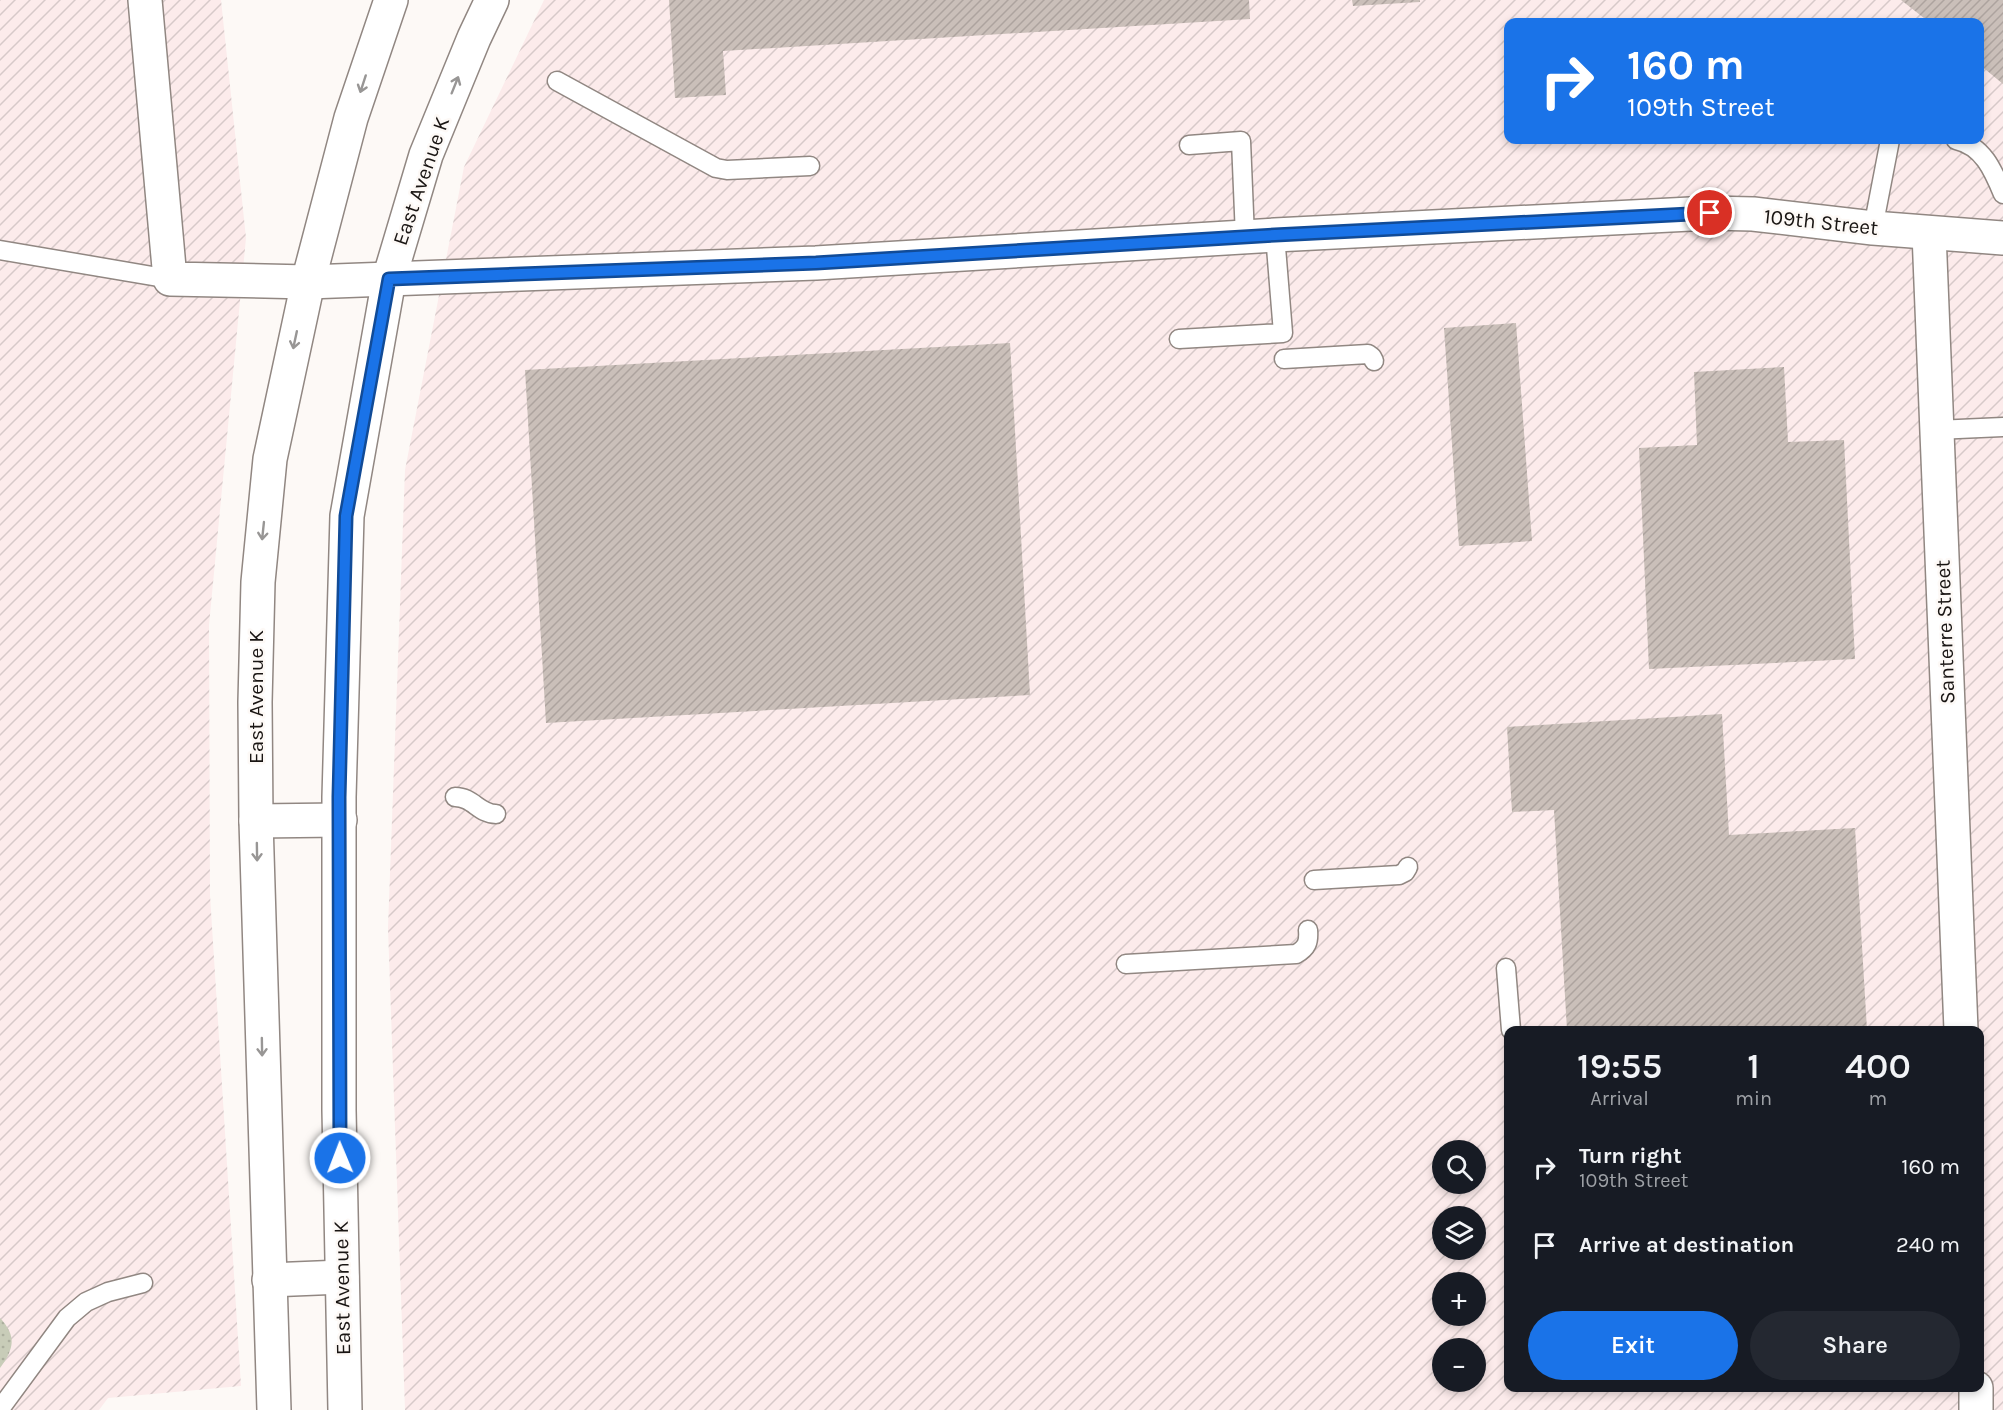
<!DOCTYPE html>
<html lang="en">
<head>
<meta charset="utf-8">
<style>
  body { margin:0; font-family:Karla,sans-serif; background:#242831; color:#f1f3f6; height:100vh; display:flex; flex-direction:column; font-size:22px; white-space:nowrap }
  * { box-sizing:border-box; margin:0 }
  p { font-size:20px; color:#9ea1a6 }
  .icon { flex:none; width:33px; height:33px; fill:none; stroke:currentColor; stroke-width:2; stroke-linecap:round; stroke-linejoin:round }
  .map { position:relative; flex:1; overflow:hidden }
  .details { position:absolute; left:1504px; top:1026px; width:480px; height:366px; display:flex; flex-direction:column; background:#171b24; border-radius:12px; box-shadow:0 3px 9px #0003 }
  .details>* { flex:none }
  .top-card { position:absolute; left:1504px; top:18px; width:480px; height:126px; border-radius:12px; box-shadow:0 3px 9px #0003; background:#1a73e8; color:#fff; overflow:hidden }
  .buttons { position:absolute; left:1432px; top:1140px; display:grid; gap:12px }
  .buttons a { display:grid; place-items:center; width:54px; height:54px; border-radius:50%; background:#171b24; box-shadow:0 3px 9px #0003; font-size:30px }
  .pin { position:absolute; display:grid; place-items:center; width:51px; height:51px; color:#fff; margin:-26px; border:3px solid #fff; border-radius:50%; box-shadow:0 2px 6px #0007 }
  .me { position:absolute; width:66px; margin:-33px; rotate:359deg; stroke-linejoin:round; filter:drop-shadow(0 0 4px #0008) }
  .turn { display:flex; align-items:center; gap:21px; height:126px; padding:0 24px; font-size:27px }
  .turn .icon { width:78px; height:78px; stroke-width:2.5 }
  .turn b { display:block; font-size:42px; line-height:51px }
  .eta { display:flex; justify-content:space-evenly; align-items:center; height:102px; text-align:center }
  .eta b { font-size:36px; font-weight:600; line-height:42px }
  .cta { display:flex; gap:12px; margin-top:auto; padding:12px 24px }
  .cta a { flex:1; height:69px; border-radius:36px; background:#1a73e8; color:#fff; font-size:24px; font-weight:600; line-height:69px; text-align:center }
  .cta a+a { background:#242831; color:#f1f3f6 }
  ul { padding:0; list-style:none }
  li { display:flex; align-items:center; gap:18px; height:78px; padding:0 24px }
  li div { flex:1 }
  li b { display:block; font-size:22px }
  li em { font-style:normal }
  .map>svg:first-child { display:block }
  .industrial { fill:url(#industrial-furrows); fill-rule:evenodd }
  .grass { fill:url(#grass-dots) }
  .building { fill:url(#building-hatch) }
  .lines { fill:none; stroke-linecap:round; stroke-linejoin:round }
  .lane-casing { stroke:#918782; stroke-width:21 }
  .street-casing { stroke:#918782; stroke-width:36 }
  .secondary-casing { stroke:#918782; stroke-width:36 }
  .lane { stroke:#fff; stroke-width:18 }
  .street { stroke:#fff; stroke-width:33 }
  .secondary { stroke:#fff; stroke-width:33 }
  .oneway { stroke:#989695 }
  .route-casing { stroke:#114b97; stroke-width:15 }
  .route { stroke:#1a73e8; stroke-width:10 }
  .labels { text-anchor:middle; stroke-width:5; stroke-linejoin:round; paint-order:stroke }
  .street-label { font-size:21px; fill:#191513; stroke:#fdf9f6 }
</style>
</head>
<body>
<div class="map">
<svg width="2003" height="1410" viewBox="0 0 2003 1410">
  <defs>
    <pattern id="industrial-furrows" width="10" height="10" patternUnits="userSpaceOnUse" patternTransform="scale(1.5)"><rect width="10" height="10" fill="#fcebeb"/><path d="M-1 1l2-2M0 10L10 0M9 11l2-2" fill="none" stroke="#d7c9c9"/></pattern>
    <pattern id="grass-dots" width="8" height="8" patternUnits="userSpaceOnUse" patternTransform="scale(1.5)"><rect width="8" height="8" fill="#c8ccb8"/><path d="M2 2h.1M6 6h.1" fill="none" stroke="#abae9d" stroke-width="1.8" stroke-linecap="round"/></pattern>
    <pattern id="building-hatch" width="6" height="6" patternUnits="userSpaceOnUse" patternTransform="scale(1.5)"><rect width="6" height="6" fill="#cabfb9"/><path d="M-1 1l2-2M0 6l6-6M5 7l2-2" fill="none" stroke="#ada39e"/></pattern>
  </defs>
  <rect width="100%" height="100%" fill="#fdf9f6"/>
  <!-- industrial -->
  <g class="industrial">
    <path d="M0,0H221L246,238L209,625L210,895L241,1386L108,1398L99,1410H0Z"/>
    <path d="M544,0H2003V1410H405L388,928L405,470L464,167ZM1509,22H1980V140H1509ZM1509,1030H1980V1388H1509ZM1443,1150H1476V1184H1443ZM1443,1216H1476V1250H1443ZM1443,1282H1476V1316H1443ZM1443,1348H1476V1382H1443Z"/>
  </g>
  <!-- grass -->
  <path class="grass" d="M0,1318C17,1336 14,1349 0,1368Z"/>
  <!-- building -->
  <g class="building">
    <path d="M669,0H1249L1250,19L723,51L726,95L675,98Z"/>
    <path d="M1352,0H1420V2L1353,6Z"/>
    <path d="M1901,0H2003V84L1980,65V22H1929Z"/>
    <path d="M1516,323L1532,541L1459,546L1444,328Z"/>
    <path d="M1010,343L1030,695L546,723L525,370Z"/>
    <path d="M1784,367L1788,442L1844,440L1855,659L1649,669L1639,448L1697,445L1694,372Z"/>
    <path d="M1722,714L1729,835L1855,828L1867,1030H1567L1554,810L1512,812L1507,727Z"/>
  </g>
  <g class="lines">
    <defs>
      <g id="lane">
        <path d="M557,81L716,168L727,170L810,166"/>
        <path d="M1956,140C1983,146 1993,170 2003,194"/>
        <path d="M1189,145L1241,141L1245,237"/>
        <path d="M1873,228L1890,140"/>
        <path d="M0,250L170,279"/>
        <path d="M1179,339L1283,333L1275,235"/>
        <path d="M1284,359L1368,354L1372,357L1374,361"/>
        <path d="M1936,430L2003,427"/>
        <path d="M455,797C473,797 479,814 496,814"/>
        <path d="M1314,880L1399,875L1405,872L1408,867"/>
        <path d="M1126,964L1296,954C1307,948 1309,942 1308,930"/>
        <path d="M1506,968L1511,1030"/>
        <path d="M0,1409L67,1318L86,1302L108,1292L143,1283"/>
      </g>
      <g id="street">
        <path d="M145,0L170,279L308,282"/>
        <path d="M1929,233L1961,1030"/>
        <path d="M1976,1388V1410"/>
      </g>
      <g id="secondary">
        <path d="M308,282L816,263L1275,235L1710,213L1753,214L1873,228L2003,238"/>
        <path d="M256,821L340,820"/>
        <path d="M269,1280L342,1277"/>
        <path d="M274,1410L256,821L255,702L258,582L270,459L308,282L351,118L391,0"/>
        <path d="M345,1410L339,1110V797L347,516L389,279L426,155L474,38L492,0"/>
      </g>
    </defs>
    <!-- lane casing -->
    <use href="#lane" class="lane-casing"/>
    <!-- street casing -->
    <use href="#street" class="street-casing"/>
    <!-- secondary casing -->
    <use href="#secondary" class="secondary-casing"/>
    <!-- lane -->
    <use href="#lane" class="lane"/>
    <!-- street -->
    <use href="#street" class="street"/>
    <!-- secondary -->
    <use href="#secondary" class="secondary"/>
  </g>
  <!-- one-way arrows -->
  <defs><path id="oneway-shaft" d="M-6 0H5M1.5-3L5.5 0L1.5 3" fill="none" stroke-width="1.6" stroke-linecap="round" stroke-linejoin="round" transform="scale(1.5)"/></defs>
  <g class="oneway">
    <use href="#oneway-shaft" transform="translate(363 84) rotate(108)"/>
    <use href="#oneway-shaft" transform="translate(455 85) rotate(-68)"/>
    <use href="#oneway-shaft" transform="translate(295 340) rotate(102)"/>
    <use href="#oneway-shaft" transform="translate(263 531) rotate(96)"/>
    <use href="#oneway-shaft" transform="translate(257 852) rotate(89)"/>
    <use href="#oneway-shaft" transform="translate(262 1047) rotate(89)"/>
  </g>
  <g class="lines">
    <defs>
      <path id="route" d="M340,1158L339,797L346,516L389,279L816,263L1275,235L1710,213"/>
    </defs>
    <!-- route casing -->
    <use href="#route" class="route-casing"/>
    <!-- route -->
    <use href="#route" class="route"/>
  </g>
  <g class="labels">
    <!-- street labels -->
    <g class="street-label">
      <text transform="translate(421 181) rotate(-71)" y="7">East Avenue K</text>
      <text transform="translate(1821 222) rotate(6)" y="7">109th Street</text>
      <text transform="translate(1945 632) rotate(-92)" y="7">Santerre Street</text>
      <text transform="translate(256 697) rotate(-90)" y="7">East Avenue K</text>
      <text transform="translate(342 1288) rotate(-91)" y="7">East Avenue K</text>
    </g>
  </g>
</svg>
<div class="buttons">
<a><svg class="icon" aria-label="search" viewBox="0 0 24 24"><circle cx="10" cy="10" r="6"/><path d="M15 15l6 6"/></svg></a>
<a><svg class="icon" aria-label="layers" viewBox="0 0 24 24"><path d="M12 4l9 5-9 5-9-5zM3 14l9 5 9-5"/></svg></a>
<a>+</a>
<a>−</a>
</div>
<div class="pin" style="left:1710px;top:213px;background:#d93025"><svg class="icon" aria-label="arrive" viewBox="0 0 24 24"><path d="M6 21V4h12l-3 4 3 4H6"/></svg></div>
<svg class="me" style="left:340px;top:1158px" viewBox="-20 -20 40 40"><circle r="17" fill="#1a73e8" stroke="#fff" stroke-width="3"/><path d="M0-11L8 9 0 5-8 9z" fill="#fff"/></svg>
<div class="top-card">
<div class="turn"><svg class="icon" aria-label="right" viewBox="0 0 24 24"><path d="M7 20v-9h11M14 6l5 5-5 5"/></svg><div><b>160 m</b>109th Street</div></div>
</div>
<section class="details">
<div class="eta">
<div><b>19:55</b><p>Arrival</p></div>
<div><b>1</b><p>min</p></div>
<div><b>400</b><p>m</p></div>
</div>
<ul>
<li><svg class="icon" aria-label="right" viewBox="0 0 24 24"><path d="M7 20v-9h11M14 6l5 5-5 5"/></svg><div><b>Turn right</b><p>109th Street</p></div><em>160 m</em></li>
<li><svg class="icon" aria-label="arrive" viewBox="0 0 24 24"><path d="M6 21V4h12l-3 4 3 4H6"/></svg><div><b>Arrive at destination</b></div><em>240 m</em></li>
</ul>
<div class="cta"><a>Exit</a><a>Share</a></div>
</section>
</div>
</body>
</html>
